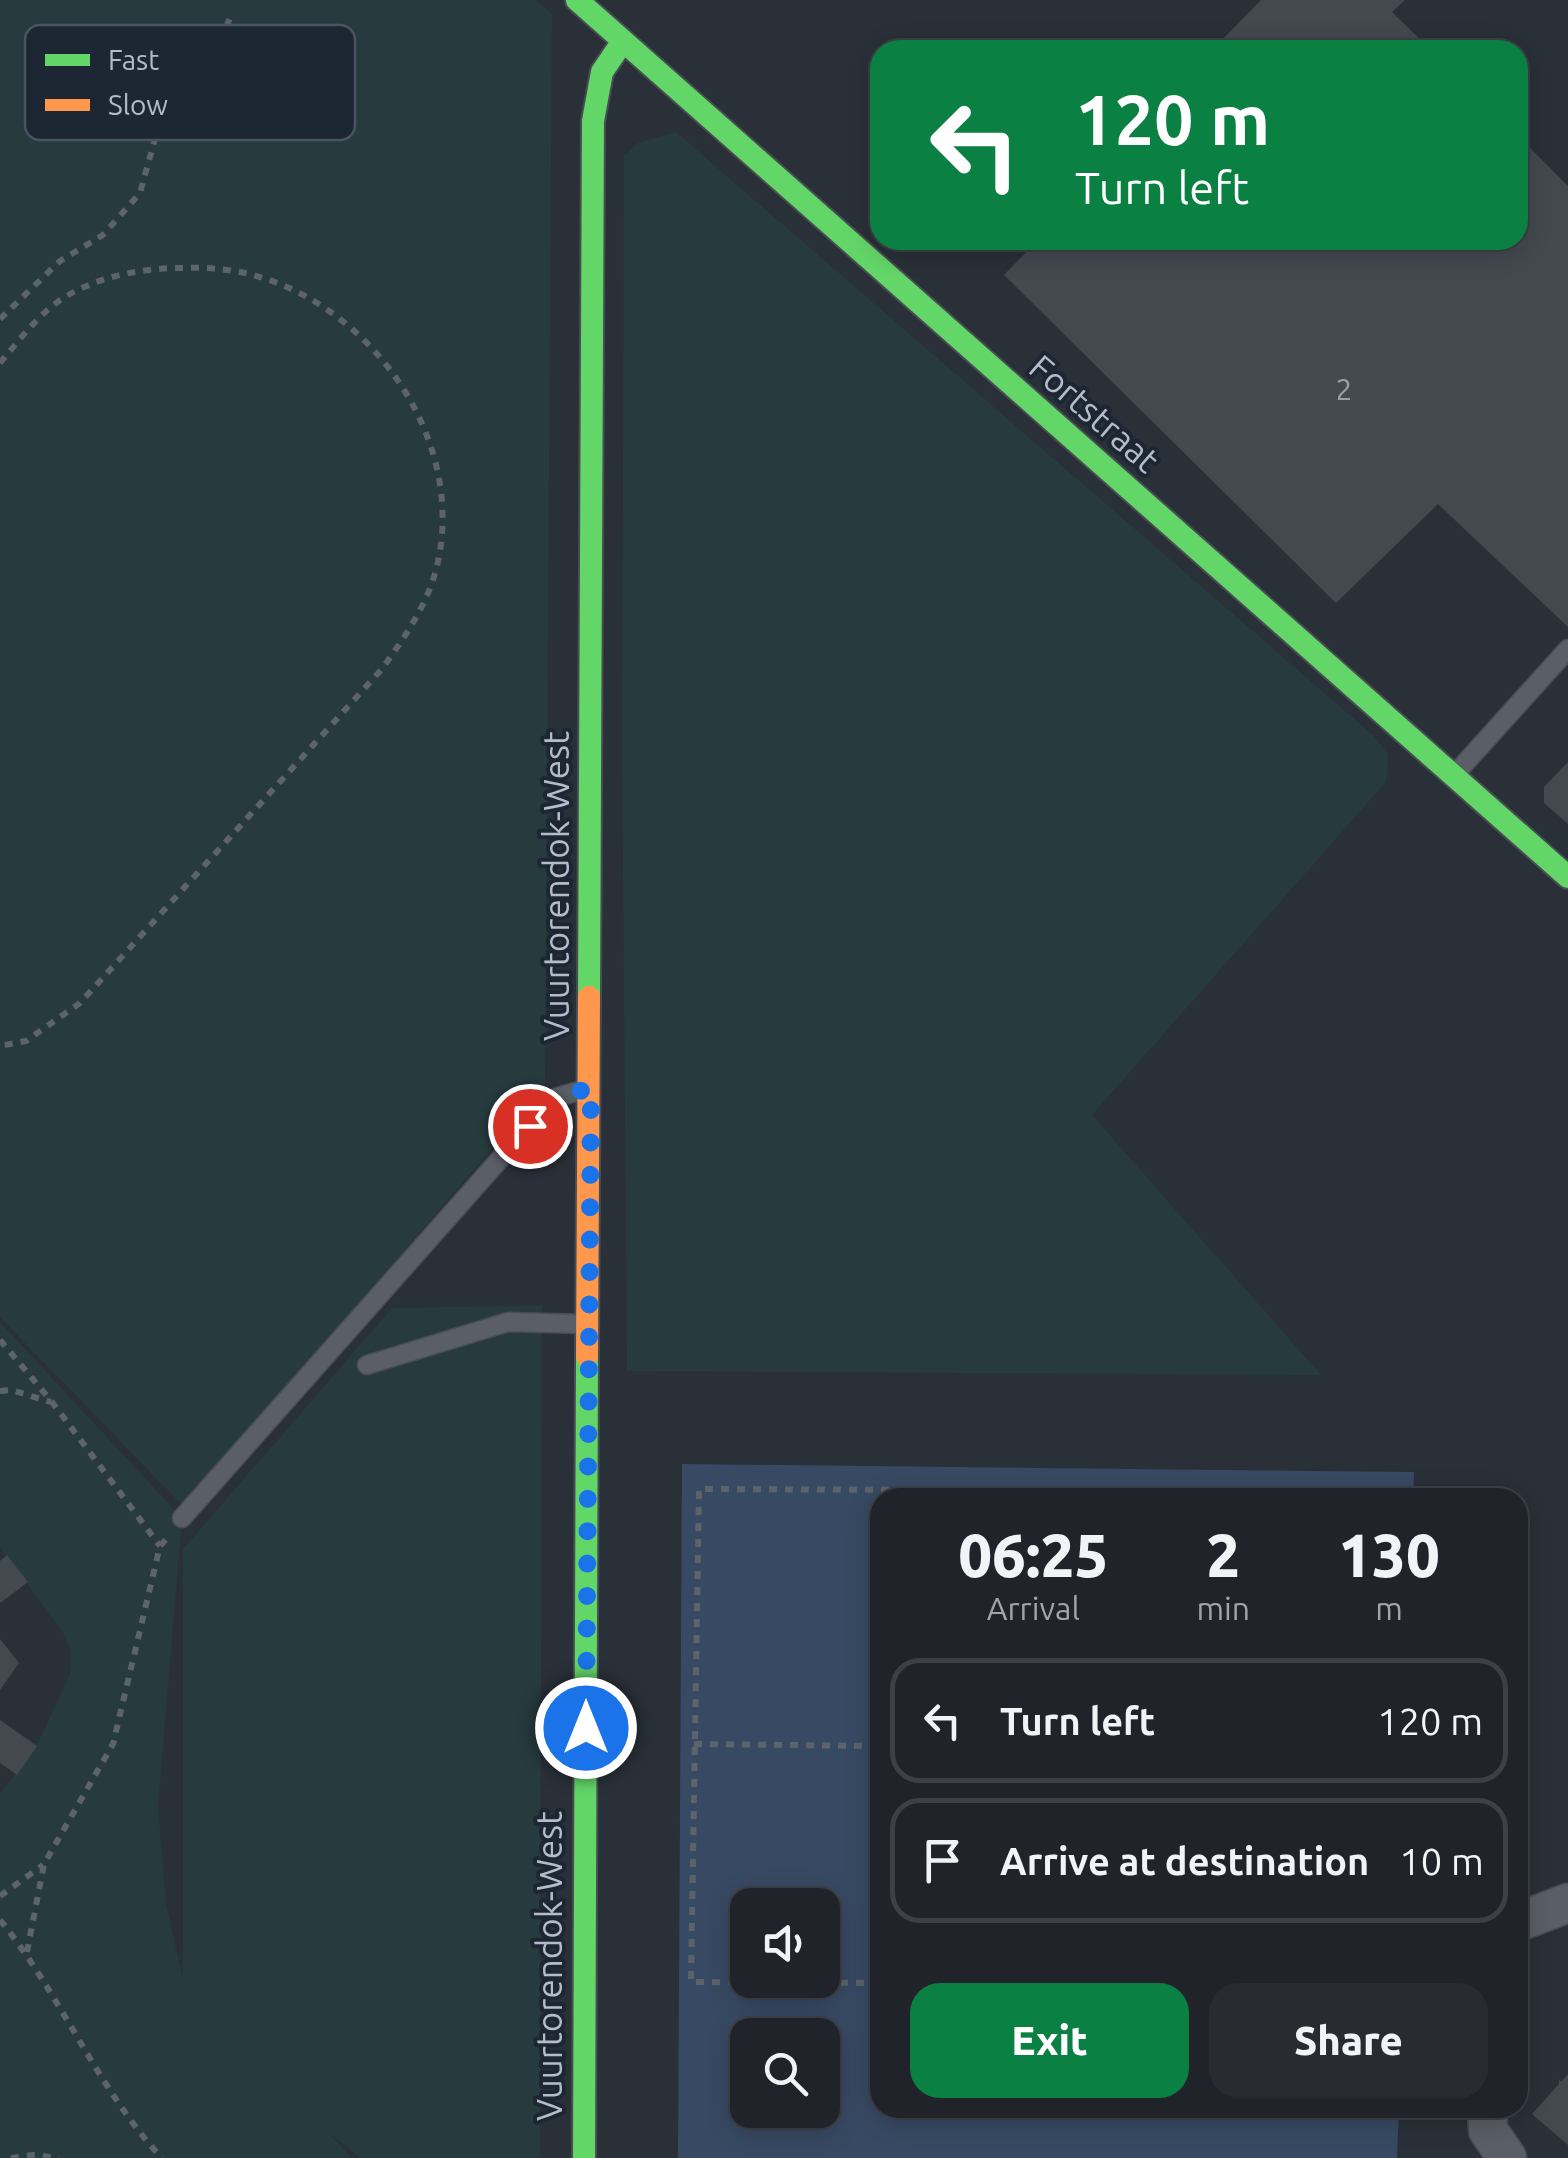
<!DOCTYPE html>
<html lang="en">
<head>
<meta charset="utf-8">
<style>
  body { margin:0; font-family:Ubuntu,sans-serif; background:#282c32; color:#f1f3f6; height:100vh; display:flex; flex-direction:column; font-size:38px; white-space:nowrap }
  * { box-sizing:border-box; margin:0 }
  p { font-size:32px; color:#a2a4a8 }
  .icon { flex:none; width:55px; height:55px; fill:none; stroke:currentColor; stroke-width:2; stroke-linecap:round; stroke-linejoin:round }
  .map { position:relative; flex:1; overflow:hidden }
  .drawer { position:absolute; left:870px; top:1488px; width:658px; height:630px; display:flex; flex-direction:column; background:#20242a; border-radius:30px; box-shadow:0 5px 25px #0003,0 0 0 2px #3d4147 }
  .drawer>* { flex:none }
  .banner { position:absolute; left:870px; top:40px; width:658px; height:210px; border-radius:30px; box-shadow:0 5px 25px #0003,0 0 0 2px #3d4147; background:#0b8043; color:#fff; overflow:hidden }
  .tools { position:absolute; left:730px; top:1888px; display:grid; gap:20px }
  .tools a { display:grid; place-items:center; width:110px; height:110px; border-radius:20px; background:#20242a; box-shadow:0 5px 25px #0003,0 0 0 2px #3d4147; font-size:50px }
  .pin { position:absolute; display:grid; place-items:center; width:85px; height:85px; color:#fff; margin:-42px; border:5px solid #fff; border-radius:50%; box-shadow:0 2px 10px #0007 }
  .me { position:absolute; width:110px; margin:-55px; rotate:0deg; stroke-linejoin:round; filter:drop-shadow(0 0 8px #0008) }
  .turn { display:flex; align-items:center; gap:35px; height:210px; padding:0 40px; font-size:45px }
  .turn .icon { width:130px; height:130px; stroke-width:2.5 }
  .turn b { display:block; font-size:70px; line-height:85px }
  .eta { display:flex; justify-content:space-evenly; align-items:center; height:170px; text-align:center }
  .eta b { font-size:60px; font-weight:800; line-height:70px }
  .button { display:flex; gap:20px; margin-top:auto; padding:20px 40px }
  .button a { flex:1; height:115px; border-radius:30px; background:#0b8043; color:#fff; font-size:40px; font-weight:800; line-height:115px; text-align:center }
  .button a+a { background:#282c32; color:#f1f3f6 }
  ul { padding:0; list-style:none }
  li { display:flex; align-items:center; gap:30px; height:125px; margin:0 20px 15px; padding:0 20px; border:5px solid #3d4147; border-radius:30px }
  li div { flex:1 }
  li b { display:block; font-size:38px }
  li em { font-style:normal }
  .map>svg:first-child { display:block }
  .green { fill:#273a3e }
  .water { fill:#384963; fill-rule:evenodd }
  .building { fill:#444950 }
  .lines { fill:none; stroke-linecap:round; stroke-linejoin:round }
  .lane-casing { stroke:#484c53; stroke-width:21 }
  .street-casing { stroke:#484c53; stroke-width:41 }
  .fast-casing { stroke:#484c53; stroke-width:26 }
  .slow-casing { stroke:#484c53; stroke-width:26 }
  .path { stroke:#5d636a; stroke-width:6; stroke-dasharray:8 8; stroke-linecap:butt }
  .lane { stroke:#5a5e66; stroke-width:18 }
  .street { stroke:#5a5e66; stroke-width:38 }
  .fast { stroke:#63d668; stroke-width:22 }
  .slow { stroke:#ff974d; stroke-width:22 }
  .route { stroke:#1a73e8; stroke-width:18; stroke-dasharray:0 32.4 }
  .labels { text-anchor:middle; stroke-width:8; stroke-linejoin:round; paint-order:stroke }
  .number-label { font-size:30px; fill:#989fab }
  .street-label { font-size:35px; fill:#b4bcc9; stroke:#1d2633 }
  .key { fill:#1d2633; stroke:#4a5360; stroke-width:2.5 }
  .key-label { font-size:28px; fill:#b4bcc9 }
</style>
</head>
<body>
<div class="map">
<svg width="1568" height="2158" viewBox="0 0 1568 2158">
  <rect width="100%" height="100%" fill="#2a3038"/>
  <!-- green -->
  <g class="green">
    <path d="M0,0H536L552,14L545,1087L184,1507L0,1317Z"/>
    <path d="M676,132L1373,735L1388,754L1386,782L1092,1115L1321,1375L627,1371L622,750L624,156L638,143Z"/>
    <path d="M542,1305L540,2158H360L329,2133L352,2158H0V1794L37,1745L70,1674L71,1652L62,1631L0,1547V1322L182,1518L158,1806L166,1903L183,1980V1549L392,1308Z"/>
  </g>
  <!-- water -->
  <path class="water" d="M682,1464L1414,1472L1413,1498H880V2108H1399L1397,2158H678ZM748,1905H822V1980H748ZM748,2035H822V2110H748Z"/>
  <!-- building -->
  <g class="building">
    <path d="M1261,0H1405L1392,12L1431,50H1212Z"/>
    <path d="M1518,136L1568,186V627L1438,504L1336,603L1004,275L1038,240H1518Z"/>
    <path d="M1568,762V824L1544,803V787Z"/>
    <path d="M7,1555L28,1582L0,1603V1561Z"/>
    <path d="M0,1639L19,1663L0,1690Z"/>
    <path d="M0,1720L37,1746L17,1775L0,1763Z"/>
    <path d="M1568,2074V2145L1532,2114L1559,2084V2079L1561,2082Z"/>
  </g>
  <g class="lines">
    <defs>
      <g id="lane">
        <path d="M1457,772L1568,649"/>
        <path d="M367,1365L508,1322L585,1324"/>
        <path d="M182,1518L554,1098L582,1090"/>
      </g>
      <g id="street">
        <path d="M1518,1922L1568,1903"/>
        <path d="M1487,2108L1488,2130L1507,2158"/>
      </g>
      <g id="fast">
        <path d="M577,0L1568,877"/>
        <path d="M589,997L593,121L602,72L623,41"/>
        <path d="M584,2158L587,1356"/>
      </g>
      <path id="slow" d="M587,1356L589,997"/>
    </defs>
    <!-- lane casing -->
    <use href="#lane" class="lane-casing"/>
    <!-- street casing -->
    <use href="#street" class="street-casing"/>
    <!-- fast casing -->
    <use href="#fast" class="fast-casing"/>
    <!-- slow casing -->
    <use href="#slow" class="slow-casing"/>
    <!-- path -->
    <g class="path">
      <path d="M0,319L60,261L103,235L140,193L166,99L215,56L231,15"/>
      <path d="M0,363C16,344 32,323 51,307C85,279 138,268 180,268C207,267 236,269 263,278C380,315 468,448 436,570C426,607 404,638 382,669L80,1003L26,1041L0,1046"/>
      <path d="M0,1340L52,1402L160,1546"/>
      <path d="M0,1391L11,1390L51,1402"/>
      <path d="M694,1744L880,1746"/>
      <path d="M0,1896L43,1865"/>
      <path d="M0,1920C60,1993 98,2090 162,2158"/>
      <path d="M27,1952L44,1864L113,1744L160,1546L168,1537"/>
      <path d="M880,1983L691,1982L699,1489L1393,1492V1498"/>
      <path d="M11,2158L33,2155L59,2158"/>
    </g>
    <!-- lane -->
    <use href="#lane" class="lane"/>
    <!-- street -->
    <use href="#street" class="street"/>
    <!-- fast -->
    <use href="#fast" class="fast"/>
    <!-- slow -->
    <use href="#slow" class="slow"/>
  </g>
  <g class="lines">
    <!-- route -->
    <path class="route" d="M530,1126L554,1098L591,1088L586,1728"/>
  </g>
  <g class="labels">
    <!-- number labels -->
    <g class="number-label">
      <text x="1344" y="400">2</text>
    </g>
    <!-- street labels -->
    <g class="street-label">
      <text transform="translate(1094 414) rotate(41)" y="12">Fortstraat</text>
      <text transform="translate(557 886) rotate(-90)" y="12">Vuurtorendok-West</text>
      <text transform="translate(550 1966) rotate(-90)" y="12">Vuurtorendok-West</text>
    </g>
  </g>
  <!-- legend -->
  <rect x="25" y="25" width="330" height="115" rx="15" class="key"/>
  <rect x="45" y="54" width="45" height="12" fill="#63d668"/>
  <rect x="45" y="99" width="45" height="12" fill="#ff974d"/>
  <g class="key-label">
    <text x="108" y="70">Fast</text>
    <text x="108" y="115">Slow</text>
  </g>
</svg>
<div class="tools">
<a><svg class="icon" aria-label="sound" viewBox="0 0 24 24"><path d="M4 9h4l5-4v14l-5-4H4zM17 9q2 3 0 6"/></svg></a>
<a><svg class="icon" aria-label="search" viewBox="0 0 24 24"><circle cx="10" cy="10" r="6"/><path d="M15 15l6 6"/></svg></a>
</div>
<div class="pin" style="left:530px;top:1126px;background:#d93025"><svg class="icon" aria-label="arrive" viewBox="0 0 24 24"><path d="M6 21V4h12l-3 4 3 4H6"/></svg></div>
<svg class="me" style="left:586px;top:1728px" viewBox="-20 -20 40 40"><circle r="17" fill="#1a73e8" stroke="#fff" stroke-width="3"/><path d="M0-11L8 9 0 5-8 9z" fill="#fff"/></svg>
<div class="banner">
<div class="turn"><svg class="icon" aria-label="left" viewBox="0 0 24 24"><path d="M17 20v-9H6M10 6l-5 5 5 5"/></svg><div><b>120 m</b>Turn left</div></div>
</div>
<section class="drawer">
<div class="eta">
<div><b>06:25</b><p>Arrival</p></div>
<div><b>2</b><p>min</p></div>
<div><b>130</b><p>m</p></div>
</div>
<ul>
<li><svg class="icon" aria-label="left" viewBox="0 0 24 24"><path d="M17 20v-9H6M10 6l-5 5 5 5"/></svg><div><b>Turn left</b></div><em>120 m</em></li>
<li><svg class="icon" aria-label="arrive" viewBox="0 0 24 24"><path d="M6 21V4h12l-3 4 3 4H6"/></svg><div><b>Arrive at destination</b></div><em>10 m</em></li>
</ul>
<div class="button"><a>Exit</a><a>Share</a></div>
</section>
</div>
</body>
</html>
